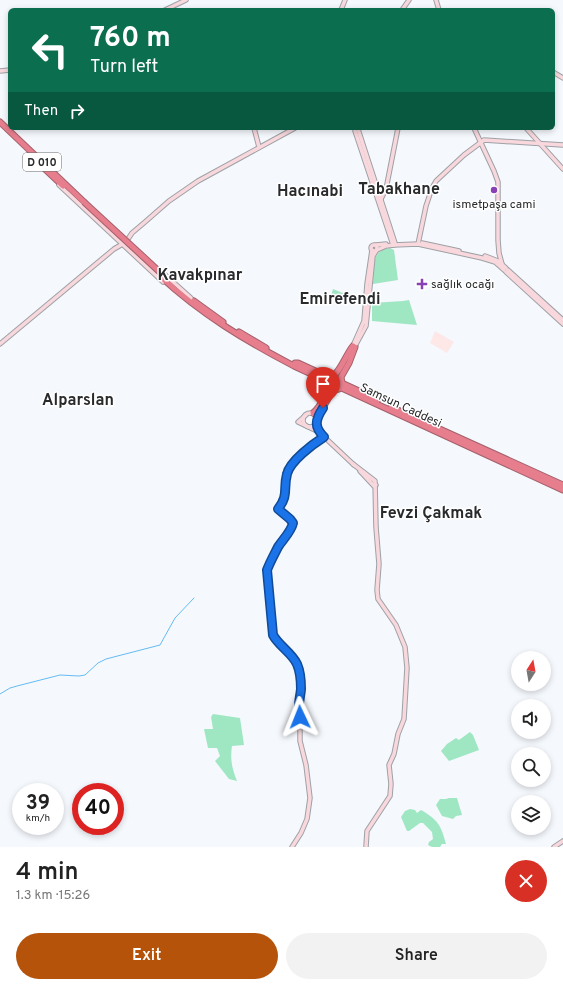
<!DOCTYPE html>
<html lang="en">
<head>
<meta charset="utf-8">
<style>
  body { margin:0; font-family:Overpass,sans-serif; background:#f2f2f2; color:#222; height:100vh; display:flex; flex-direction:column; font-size:15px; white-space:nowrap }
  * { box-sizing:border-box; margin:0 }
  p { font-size:13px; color:#767676 }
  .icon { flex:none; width:22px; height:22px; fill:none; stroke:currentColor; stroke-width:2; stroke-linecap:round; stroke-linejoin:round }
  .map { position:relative; height:847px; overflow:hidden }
  .sheet { display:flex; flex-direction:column; background:#fff; flex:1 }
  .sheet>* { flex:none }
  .guide { position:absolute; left:8px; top:8px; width:547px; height:122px; border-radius:6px; box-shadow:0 2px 6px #0003; background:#0b6e4f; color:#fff; overflow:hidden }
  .needle { width:26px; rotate:11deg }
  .tools { position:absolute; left:511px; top:651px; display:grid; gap:8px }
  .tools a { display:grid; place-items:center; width:40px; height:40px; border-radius:50%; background:#fff; box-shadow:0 2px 6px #0003; font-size:20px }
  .speed { position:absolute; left:12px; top:783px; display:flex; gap:8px; font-size:20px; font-weight:700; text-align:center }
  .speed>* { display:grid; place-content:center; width:52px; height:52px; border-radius:50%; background:#fff; box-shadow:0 2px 6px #0003; line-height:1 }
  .speed small { font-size:10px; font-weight:400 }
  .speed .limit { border:6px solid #d22; background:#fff; color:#111 }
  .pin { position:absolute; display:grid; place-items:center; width:34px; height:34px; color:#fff; margin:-41px -17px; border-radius:50% 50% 50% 0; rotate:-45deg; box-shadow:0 0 4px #0007 }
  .pin .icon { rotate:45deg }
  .me { position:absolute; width:44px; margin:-22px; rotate:358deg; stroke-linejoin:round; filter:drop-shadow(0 0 3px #0008) }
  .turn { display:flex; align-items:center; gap:14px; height:84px; padding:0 16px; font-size:18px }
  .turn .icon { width:52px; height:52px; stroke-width:2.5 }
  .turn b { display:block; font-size:28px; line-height:34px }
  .then { display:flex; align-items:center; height:38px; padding:0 16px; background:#0003; gap:8px; font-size:15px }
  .round { display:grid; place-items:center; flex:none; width:42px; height:42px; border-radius:21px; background:#f2f2f2 }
  .headline { display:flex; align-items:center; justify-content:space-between; height:68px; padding:0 16px }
  h1 { font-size:24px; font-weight:600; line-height:30px }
  .cta { display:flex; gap:8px; margin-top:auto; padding:8px 16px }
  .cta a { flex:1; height:46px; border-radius:24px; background:#b45309; color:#fff; font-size:16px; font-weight:600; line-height:46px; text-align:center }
  .cta a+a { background:#f2f2f2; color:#222 }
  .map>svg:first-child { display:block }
  .education { fill:#fee8e7 }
  .green { fill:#9fe7c3 }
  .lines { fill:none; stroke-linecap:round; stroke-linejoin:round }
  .stream { stroke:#65bcf3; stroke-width:1 }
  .secondary-casing { stroke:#9ea1a5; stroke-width:5.5 }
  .highway-casing { stroke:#a4616b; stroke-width:7 }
  .secondary { stroke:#f8d8dd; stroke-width:3.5 }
  .highway { stroke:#e77e8d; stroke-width:5 }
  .highway-bridge-casing { stroke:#a4616b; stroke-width:7; stroke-linecap:butt }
  .highway-bridge { stroke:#e77e8d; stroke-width:5 }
  .route-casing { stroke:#114b97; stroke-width:10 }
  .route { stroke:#1a73e8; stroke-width:7 }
  .poi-dot { fill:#8841b4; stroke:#fff; stroke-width:1.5 }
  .labels { text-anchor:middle; stroke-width:3; stroke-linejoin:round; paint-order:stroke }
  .shield { fill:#fff; stroke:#696a6b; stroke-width:1 }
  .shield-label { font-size:11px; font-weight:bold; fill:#292a2c }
  .poi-label { font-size:12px; fill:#292a2c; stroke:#fff }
  .street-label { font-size:12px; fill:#292a2c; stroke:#fff }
  .district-label { font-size:16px; font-weight:bold; fill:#292a2c; stroke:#fff }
</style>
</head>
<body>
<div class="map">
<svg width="563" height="847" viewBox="0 0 563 847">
  <rect width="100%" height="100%" fill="#f5f8fd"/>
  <!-- education -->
  <path class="education" d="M435,331L454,342L447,353L430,343Z"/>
  <!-- green -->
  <g class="green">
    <path d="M390,248L394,250L398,280L373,284C374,269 370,250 390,248Z"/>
    <path d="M333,289L345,294L342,300L331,296Z"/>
    <path d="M409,300L417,325L372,321V303L403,301Z"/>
    <path d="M213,714L240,718L244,745L232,746C230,759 232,769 237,781L229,779L215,761L220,756L217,748H208L204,729H213L211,717Z"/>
    <path d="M470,732L473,735L479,750L449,761L441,751L447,744L456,738L459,740Z"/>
    <path d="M449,798H457L462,815L456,816L453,819L442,816L436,805L440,799H446Z"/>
    <path d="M410,809L415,810L417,813L421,810C438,820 441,825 446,844H442L440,847H432L428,845L429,842L433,839L432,832L423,823H420L409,831H407L401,817L405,811Z"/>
  </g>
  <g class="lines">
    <!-- stream -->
    <path class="stream" d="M0,694L10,688L17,686L60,675L79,676L85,675L98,663L106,659L160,645L175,618L194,598"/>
    <defs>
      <g id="secondary">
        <path d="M436,0L439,10"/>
        <path d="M165,10L186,0"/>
        <path d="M341,10L345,0"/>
        <path d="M402,10L409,0"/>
        <path d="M0,71L10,70"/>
        <path d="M553,72L563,78"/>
        <path d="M254,128L259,147"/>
        <path d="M474,128L494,171L498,182V240L499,253L502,264"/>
        <path d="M526,128L563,169"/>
        <path d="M358,129L395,243L394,245L386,246L377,250"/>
        <path d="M355,131L393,245L418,244L482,258L495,262L504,270"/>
        <path d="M59,185L163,282"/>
        <path d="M381,199L386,189L398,128"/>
        <path d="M422,243L459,251"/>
        <path d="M418,244L426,206L432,188L436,181L464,155L484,140L563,145"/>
        <circle cx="374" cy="248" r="3"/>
        <path d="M376,245L386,244"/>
        <path d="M485,256L498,261L506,268"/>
        <path d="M508,270L563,320"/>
        <path d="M162,272L191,298"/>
        <path d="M506,272L563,324"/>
        <path d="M0,344L114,249L126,242L132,233L145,222L169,201L198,181L295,128"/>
        <path d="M352,348L364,321L367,284L372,250"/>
        <path d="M354,348L366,326L373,256L376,251"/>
        <circle cx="310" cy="420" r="7"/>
        <path d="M306,415L298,422L319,432L354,465"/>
        <path d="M318,415L317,426L319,432"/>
        <path d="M353,464L375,481L376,527L379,564L377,590L378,599L396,625L405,647L407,668L404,719L398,734L394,754L389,765L391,784L390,796L367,831L366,847"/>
        <path d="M360,471L374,486L376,485"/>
        <path d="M292,847L301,833L307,819L310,798L306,765L300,741V724L298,709L301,689L298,666L295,660L277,641L273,635L267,571L271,561L278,547L292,528L293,523L278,509L284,501L287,472L310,445L324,437"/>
        <path d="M554,847L563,841"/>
      </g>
      <g id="highway">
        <path d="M0,122L84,202"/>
        <path d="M30,155L63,186"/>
        <path d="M161,277C201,314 246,341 294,366L563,490"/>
        <path d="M194,301L223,322"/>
        <path d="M239,332L266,348"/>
        <path d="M295,363H298L372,397L377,401"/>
        <path d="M330,377C339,376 346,354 353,346"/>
        <path d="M342,383L341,377L349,363L355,347"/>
        <path d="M391,407L563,485"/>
        <path d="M313,413C320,407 329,392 327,383"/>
        <path d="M318,416L332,392L334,390L339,389"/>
      </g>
    </defs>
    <!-- secondary casing -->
    <use href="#secondary" class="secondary-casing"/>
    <!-- highway casing -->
    <use href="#highway" class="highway-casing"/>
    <!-- secondary -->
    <use href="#secondary" class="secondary"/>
    <!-- highway -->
    <use href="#highway" class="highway"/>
    <defs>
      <path id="highway-bridge" d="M84,202L163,275"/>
    </defs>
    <!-- highway-bridge casing -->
    <use href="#highway-bridge" class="highway-bridge-casing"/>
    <!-- highway-bridge -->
    <use href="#highway-bridge" class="highway-bridge"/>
  </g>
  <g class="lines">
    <defs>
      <path id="route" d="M300,717C297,706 300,700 301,689C301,682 300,671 297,664C292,653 279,646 273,635L267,570C270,562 274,555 278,547C283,539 291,532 293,523L290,519L278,509C289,495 283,489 287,474C290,461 313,444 324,437C314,427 315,420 323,408"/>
    </defs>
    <!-- route casing -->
    <use href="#route" class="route-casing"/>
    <!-- route -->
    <use href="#route" class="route"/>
  </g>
  <!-- markers -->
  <g class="poi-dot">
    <circle cx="494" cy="190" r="4"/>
    <path d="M420 278h4v4h4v4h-4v4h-4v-4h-4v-4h4z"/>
  </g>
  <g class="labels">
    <!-- shield labels -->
    <rect class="shield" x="23" y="153" width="38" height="18" rx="3"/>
    <g class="shield-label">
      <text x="42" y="166">D 010</text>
    </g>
    <!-- poi labels -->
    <g class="poi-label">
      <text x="494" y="208">ismetpaşa cami</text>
      <text x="431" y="288" text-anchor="start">sağlık ocağı</text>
    </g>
    <!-- street labels -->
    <g class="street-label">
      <text transform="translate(401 405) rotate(25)" y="4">Samsun Caddesi</text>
    </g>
    <!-- district labels -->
    <g class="district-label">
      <text x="399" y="194">Tabakhane</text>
      <text x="310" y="196">Hacınabi</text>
      <text x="200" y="280">Kavakpınar</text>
      <text x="340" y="304">Emirefendi</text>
      <text x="78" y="405">Alparslan</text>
      <text x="431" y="518">Fevzi Çakmak</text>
    </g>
  </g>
</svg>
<div class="tools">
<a><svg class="needle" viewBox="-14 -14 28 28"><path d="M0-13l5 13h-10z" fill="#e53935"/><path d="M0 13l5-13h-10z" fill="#767676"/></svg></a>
<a><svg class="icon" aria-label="sound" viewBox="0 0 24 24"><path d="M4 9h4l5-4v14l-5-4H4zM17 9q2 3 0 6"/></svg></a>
<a><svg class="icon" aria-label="search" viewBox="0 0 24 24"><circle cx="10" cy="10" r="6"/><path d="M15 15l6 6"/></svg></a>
<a><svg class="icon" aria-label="layers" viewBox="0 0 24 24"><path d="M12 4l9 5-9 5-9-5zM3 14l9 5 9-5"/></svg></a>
</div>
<div class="speed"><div>39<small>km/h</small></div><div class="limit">40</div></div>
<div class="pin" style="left:323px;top:408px;background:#d93025"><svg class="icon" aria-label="arrive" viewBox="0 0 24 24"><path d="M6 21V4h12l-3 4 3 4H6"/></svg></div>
<svg class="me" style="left:300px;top:717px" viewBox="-20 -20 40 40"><path d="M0-17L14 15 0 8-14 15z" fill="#1a73e8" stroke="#fff" stroke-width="4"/></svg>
<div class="guide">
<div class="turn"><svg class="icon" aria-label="left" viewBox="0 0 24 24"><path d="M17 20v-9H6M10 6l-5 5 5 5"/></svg><div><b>760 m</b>Turn left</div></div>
<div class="then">Then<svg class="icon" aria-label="right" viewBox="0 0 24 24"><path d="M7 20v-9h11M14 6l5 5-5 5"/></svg></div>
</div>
</div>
<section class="sheet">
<div class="headline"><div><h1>4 min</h1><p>1.3 km · 15:26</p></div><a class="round" style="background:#d93025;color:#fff"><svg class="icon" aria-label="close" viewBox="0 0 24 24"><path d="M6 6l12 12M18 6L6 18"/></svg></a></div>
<div class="cta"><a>Exit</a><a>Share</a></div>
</section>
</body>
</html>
